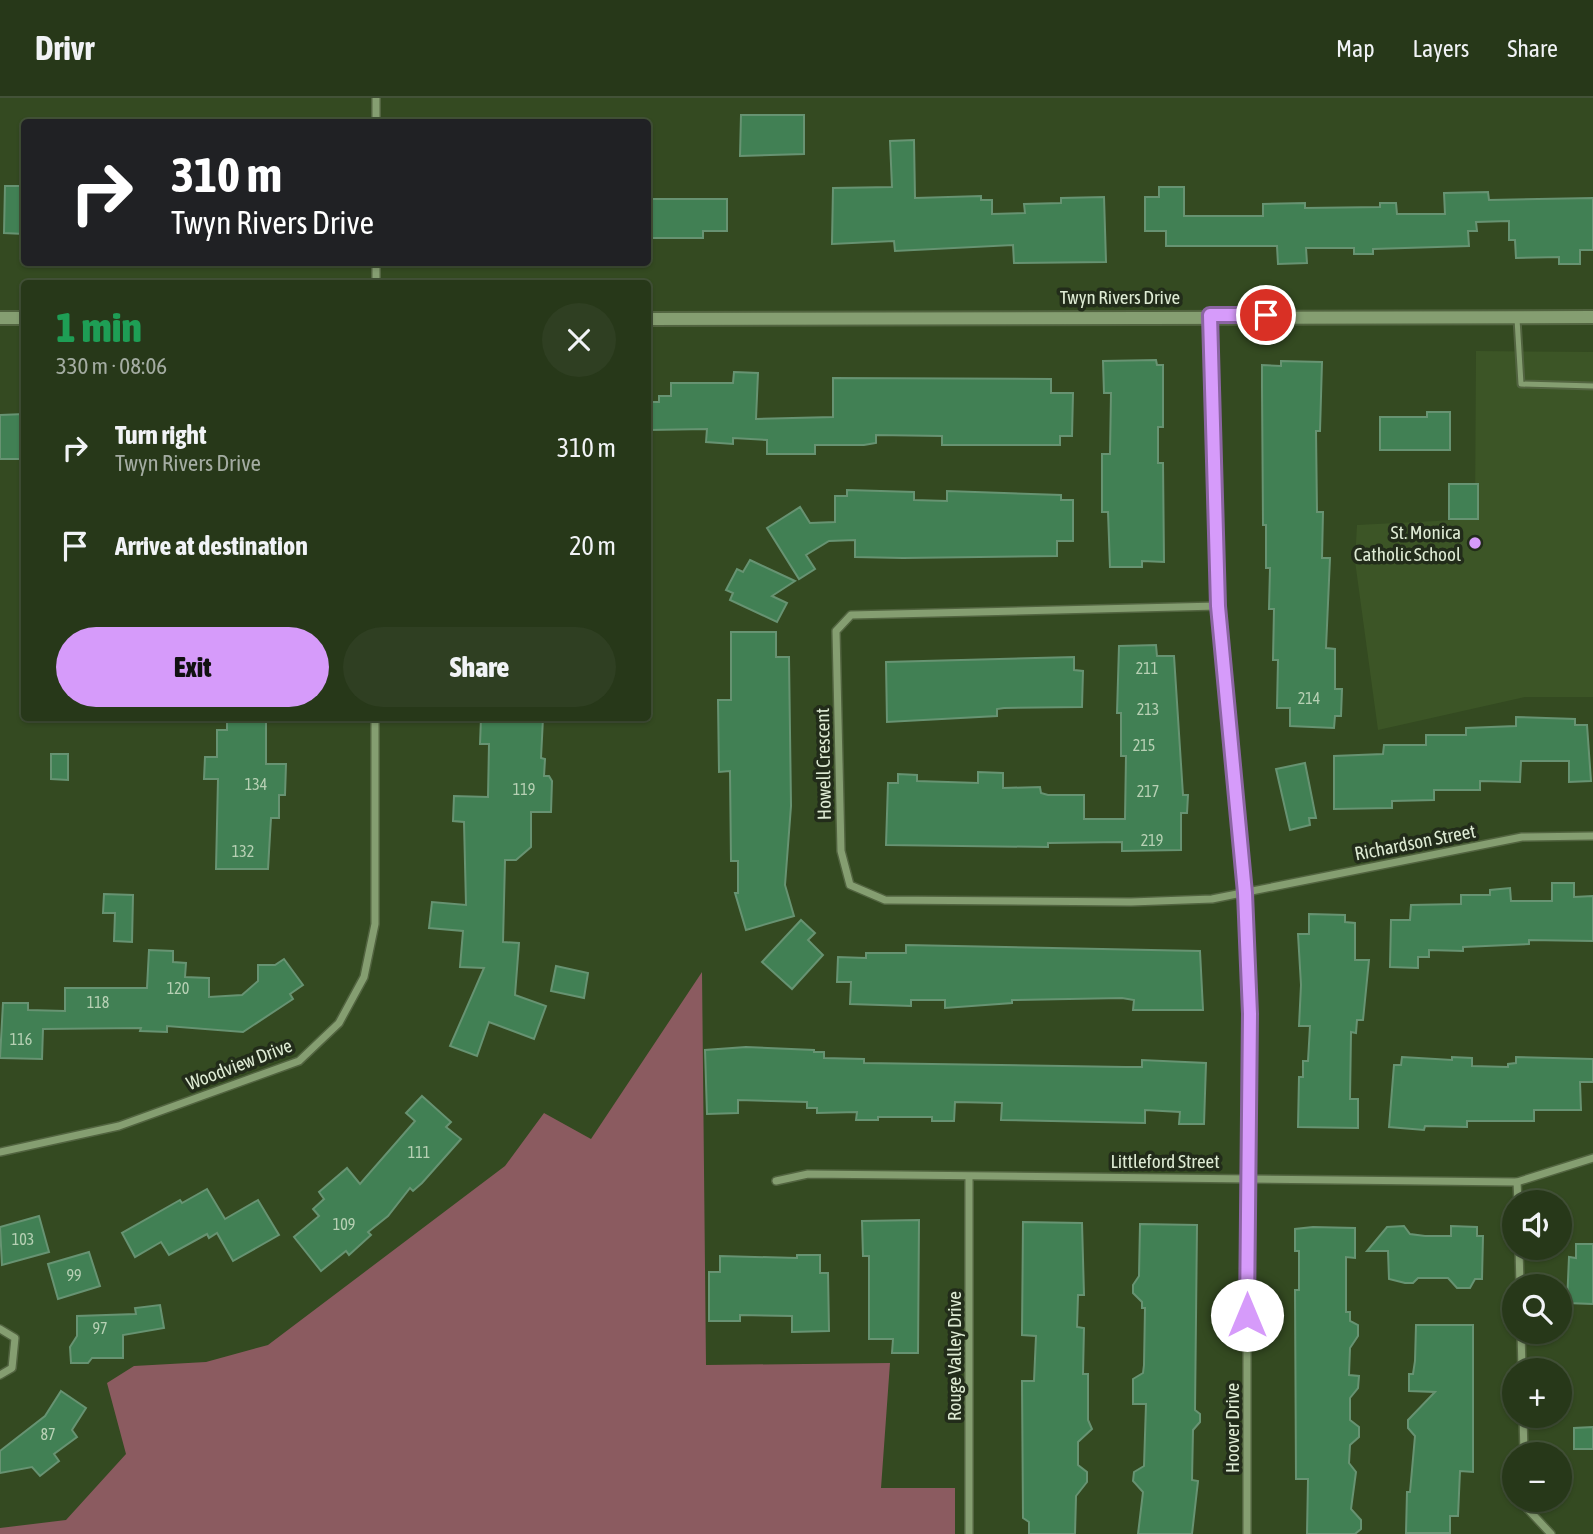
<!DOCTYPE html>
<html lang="en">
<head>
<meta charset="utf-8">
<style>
  body { margin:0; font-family:"Asap Condensed",sans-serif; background:#2f3f22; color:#f1f3f6; height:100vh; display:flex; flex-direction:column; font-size:26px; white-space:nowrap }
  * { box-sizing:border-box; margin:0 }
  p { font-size:23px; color:#a4aca2 }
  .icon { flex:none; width:38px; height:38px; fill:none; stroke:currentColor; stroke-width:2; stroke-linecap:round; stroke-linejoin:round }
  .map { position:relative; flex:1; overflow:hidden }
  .panel { position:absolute; left:21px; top:182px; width:630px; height:441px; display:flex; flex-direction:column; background:#273819; border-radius:7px; box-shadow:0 2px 5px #0004,0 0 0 2px #435238 }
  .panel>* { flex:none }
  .banner { position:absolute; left:21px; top:21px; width:630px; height:147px; border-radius:7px; box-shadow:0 2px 5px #0004,0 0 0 2px #435238; background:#202124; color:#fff; overflow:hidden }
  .buttons { position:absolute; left:1502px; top:1092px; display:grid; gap:14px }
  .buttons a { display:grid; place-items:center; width:70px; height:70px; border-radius:50%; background:#273819; box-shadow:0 2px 5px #0004,0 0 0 2px #435238; font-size:35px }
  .pin { position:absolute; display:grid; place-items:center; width:60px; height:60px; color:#fff; margin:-30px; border:4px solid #fff; border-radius:50%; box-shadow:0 2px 7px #0007 }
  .me { position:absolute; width:77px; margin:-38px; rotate:0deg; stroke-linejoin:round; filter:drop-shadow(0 0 5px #0008) }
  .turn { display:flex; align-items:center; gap:24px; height:147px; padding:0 35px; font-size:32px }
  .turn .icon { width:91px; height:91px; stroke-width:2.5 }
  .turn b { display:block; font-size:49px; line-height:60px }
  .round { display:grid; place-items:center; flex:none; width:74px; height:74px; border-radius:37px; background:#2f3f22 }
  .summary { display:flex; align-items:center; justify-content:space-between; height:119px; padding:0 35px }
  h1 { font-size:42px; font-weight:800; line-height:52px; color:#1e9e55 }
  .button { display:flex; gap:14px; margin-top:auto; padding:14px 35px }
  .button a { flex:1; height:80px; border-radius:42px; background:#d69bfa; color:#111; font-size:28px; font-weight:800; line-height:80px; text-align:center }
  .button a+a { background:#2f3f22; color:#f1f3f6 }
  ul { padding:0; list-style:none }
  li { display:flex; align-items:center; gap:21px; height:98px; padding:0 35px }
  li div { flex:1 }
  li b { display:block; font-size:26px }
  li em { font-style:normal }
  header { display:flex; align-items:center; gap:42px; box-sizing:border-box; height:98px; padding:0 35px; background:#273819; border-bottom:2px solid #435238 }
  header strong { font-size:33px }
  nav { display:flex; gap:38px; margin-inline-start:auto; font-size:24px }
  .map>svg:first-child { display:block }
  .built { fill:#3c5526 }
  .green { fill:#8b5b60 }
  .building { fill:#418054; stroke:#679372; stroke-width:2 }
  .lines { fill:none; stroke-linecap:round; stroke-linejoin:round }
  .service-casing { stroke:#526440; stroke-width:9 }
  .minor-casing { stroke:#526440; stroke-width:10 }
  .tertiary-casing { stroke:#526440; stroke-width:16 }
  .service { stroke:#859e71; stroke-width:5 }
  .minor { stroke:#859e71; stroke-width:7 }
  .tertiary { stroke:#859e71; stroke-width:12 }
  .route-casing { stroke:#8b65a2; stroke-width:18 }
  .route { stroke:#d69bfa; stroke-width:12 }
  .poi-dot { fill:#d69bfa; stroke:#222c1a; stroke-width:2.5 }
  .labels { text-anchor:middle; stroke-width:7; stroke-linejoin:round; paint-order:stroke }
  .number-label { font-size:16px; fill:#b7d0b4 }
  .street-label { font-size:19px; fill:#deebd4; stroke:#222c1a }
  .poi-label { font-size:19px; fill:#deebd4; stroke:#222c1a; text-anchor:end }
</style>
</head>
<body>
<header>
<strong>Drivr</strong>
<nav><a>Map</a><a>Layers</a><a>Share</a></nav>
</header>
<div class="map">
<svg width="1593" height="1436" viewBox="0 0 1593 1436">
  <rect width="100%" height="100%" fill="#344a21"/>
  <!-- built -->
  <path class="built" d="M1476,253L1593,254V599H1525L1378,632L1355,463L1357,427L1475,421Z"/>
  <!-- green -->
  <path class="green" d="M702,874L706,1267L890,1265L881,1390H955V1436H0V1430L66,1422L126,1356L107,1285L134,1268L206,1264L268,1247L505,1068L544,1015L591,1041Z"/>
  <!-- building -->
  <g class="building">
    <path d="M741,17H804V56L740,58Z"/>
    <path d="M914,42L915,100L981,98V102H992V116L1025,115L1024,106L1061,105V100L1104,99L1106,164L1014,165L1013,147L895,153L894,143L832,146L833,90L892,89L890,43Z"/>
    <path d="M5,88H24V136L4,135Z"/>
    <path d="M1159,89H1184V118H1263V106L1305,105V110L1380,109V105H1396L1397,116H1445L1444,95L1488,94L1489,102L1593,100V152H1580V166H1559V159L1516,160L1515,142H1509V123L1476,124L1477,133H1468L1469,148L1373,151V156H1354V150H1306L1307,165L1278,166L1277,148H1166V133H1145V99H1159Z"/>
    <path d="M648,101H727V133H703V140H648Z"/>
    <path d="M1156,262L1157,267H1163V329H1158V365H1163L1164,464L1142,463V469H1110L1108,414H1102V356H1110L1111,295H1104L1103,263Z"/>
    <path d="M1281,263L1322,264L1320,333H1316L1317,414H1323L1322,460H1330L1326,550L1335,551V591H1342L1341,618H1335L1334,630L1290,628V610H1277L1278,562H1273L1274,511H1269L1270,470H1266V427H1263L1262,289V267L1281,268Z"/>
    <path d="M734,274L758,275L756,321L833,319V280L1051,281V295H1073L1072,338H1060V347H942V338L876,337V345L864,347H815V356H767V342L733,340V346L706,344L707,331L648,332V304H659V298H671V285H733Z"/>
    <path d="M1427,314H1450V352H1380V319H1427Z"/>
    <path d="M24,316V361H0V317Z"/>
    <rect x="1449" y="386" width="29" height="35"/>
    <path d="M847,392L914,394V402L947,403V393L1061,397V402H1073V443H1057V458L903,460L855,459V442L829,443L806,457L815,471L799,481L767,430L800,409L810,425L835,424V398H847Z"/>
    <path d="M750,462L795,483L772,498L787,505L777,524L730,502L733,495L726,492L737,471L743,474Z"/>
    <path d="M731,534H776V559H789L791,708L785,787L794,818L746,832L735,795H738V763H731L730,673L719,674L718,602H731Z"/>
    <path d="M1156,547L1157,558H1174L1183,697H1188L1187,715H1181V752L1122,753V744L1048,745V749L886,747L888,685H898V676L917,677V683L978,685V674L1003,675V690L1040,689L1041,695L1048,697H1084V721H1125L1126,658H1121V615H1117L1119,548Z"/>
    <path d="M1074,559V572L1083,573L1082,609L1004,610L997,611V618L887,624L886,564Z"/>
    <path d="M1516,619L1575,621V627H1587L1591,683L1569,684V663H1521L1520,684L1480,683V692H1434V702L1392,703V710L1334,711V658L1383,656L1384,647H1426V637H1466V630L1516,628Z"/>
    <path d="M227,620H266V666H286L285,697H279V720H271L268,771H216L218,681H204L205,659H217V632H227Z"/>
    <path d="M481,620H543L541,660L545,661L544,678H549L552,683L551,714H531V749L516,762H505L503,844L519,845L515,897L546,908L534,941L489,924L477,958L450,948L484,870L460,869L463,833L429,830L432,804L466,807L464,724L453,723L454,698L488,699L489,646H480Z"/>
    <path d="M51,656H68V682L51,681Z"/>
    <path d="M1305,665L1316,720H1309L1310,727L1290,732L1276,671Z"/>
    <path d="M1552,785H1574V799L1593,798V843L1529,842V846L1463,849V853L1429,852V859H1418V870L1390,869L1391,822H1410L1411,807L1461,806V797H1490V792L1510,790L1511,803H1552Z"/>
    <path d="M104,796L133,797L132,844L114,843L115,815H103Z"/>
    <path d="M1309,816L1345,817V824L1355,825V862H1369L1363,922H1357L1356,935L1351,934L1350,1001H1358V1030L1298,1029L1299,979H1303V963H1308L1310,928H1299L1301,887L1298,836H1309Z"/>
    <path d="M801,822L815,835L808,842L823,857L792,891L762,864Z"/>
    <path d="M906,847L1200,853L1203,912H1133L1134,902L1122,900L1012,902V905L945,910V902H911V908L850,906L851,884H837L838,859L866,860V855H906Z"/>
    <path d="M149,852L173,853V864L186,865L185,879L209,880V899L242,897L258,883V867H275L284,861L303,887L290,896L293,901L243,934L167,928V934L140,933L141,930L43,931L42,961L0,960L3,905H28V912L65,913V890H147Z"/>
    <path d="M556,868L588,875L584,900L551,893Z"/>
    <path d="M746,949L814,952V954H824V960L864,961V965L1126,969H1142V962L1206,965L1204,1026H1179L1180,1014L1145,1012V1025L1001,1022L1002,1005L955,1004L954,1023H932V1019H878V1022H856L857,1014L817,1015V1010H807V1004L738,1002V1015L707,1016L705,952Z"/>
    <path d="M1402,959L1452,962V959L1472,960V968L1508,969V966L1516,965V959L1593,961V984H1580L1581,1012H1534V1023H1467V1029L1425,1028L1424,1032L1389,1029L1394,967H1401Z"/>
    <path d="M422,998L451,1024L446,1029L461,1041L422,1085L413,1093L410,1090L388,1118L368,1134L371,1137L349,1157L346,1153L321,1173L294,1139L319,1118L313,1111L324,1101L319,1094L347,1070L360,1086L415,1023L406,1015Z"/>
    <path d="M207,1091L225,1121L258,1102L279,1137L233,1163L217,1135L209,1140L207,1136L169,1157L161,1144L135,1159L122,1135L180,1102L182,1105Z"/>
    <path d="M39,1118L49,1154L2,1167L0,1129Z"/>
    <path d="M919,1122L918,1255H892L893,1241H869V1158H863L862,1123Z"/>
    <path d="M1023,1124L1082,1125L1084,1197H1078L1077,1229L1084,1230L1083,1276H1088V1322L1092,1331L1078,1344V1367L1087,1374V1384L1076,1398L1075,1436H1029V1424L1023,1420L1022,1283H1034L1036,1238L1022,1237Z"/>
    <path d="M1140,1126L1197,1127L1195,1312L1200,1316V1324L1193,1332L1192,1382L1198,1383L1192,1436H1138L1143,1394L1133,1383L1134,1374L1144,1368L1146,1306H1133V1281L1143,1275L1144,1267L1145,1210H1142V1204L1133,1195V1187L1139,1178Z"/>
    <path d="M1404,1128L1410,1136L1425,1138H1451V1128L1477,1129V1138H1483L1482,1181H1475L1470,1190H1457L1448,1180H1418L1413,1185H1405L1389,1181L1388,1153H1367L1387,1129Z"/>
    <path d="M1313,1129L1355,1130V1160L1346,1159V1214H1350V1223L1358,1227V1238L1350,1250L1349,1277L1359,1278L1358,1290L1350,1300V1322L1359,1329V1339L1350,1347L1349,1365L1356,1374L1351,1411L1361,1422V1431L1355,1436H1307L1308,1381H1296L1295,1192H1299V1153H1295V1131Z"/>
    <path d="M1576,1146H1593V1206L1567,1205L1569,1159L1576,1160Z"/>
    <path d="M89,1154L100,1188L58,1201L48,1166Z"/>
    <path d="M797,1157H820V1175H828L829,1233L792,1234V1218L740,1217V1223H709V1174H720V1158L797,1160Z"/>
    <path d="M160,1207L164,1230L123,1237V1260H92L88,1265H71L70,1249L77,1238V1218L136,1216L135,1210Z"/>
    <path d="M1416,1227H1473V1374L1460,1373L1458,1418H1450V1435H1406L1407,1394H1410L1415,1338L1408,1330V1322L1435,1294L1409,1293V1276H1413L1415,1263Z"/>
    <path d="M61,1293L86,1310L72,1332L77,1339L54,1356L59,1363L40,1378L32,1369L0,1375V1353L45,1318Z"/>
    <path d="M1593,1329V1351H1574V1330Z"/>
  </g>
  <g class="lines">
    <defs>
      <path id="service" d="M1517,221L1521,286L1593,288"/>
      <g id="minor">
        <path d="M376,0V24"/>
        <path d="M376,164V186"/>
        <path d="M1210,218L1218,508L1245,795L1250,916L1247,1055V1436"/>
        <path d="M1218,508L851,517L836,533L841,753L850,787L885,802L1131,804L1212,801L1522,739L1593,738"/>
        <path d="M0,1054L119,1028L299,963L339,925L364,879L375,826V620"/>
        <path d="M969,1080V1436"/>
        <path d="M776,1083L808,1076L1517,1084L1593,1060"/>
        <path d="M1517,1084L1518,1104"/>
        <path d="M1519,1150L1520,1188"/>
        <path d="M0,1231L15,1240L12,1270L0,1277"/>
        <path d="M1521,1234L1522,1272"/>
        <path d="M1523,1318L1524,1356"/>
        <path d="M1524,1402V1407L1551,1436"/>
      </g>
      <g id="tertiary">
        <path d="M0,220H24"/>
        <path d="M648,221L1593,219"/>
      </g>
    </defs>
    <!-- service casing -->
    <use href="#service" class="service-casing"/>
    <!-- minor casing -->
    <use href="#minor" class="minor-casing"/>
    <!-- tertiary casing -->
    <use href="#tertiary" class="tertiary-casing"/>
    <!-- service -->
    <use href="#service" class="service"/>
    <!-- minor -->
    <use href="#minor" class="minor"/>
    <!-- tertiary -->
    <use href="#tertiary" class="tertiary"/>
  </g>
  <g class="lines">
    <defs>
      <path id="route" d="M1247,1217L1250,916L1245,795L1218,508L1210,217H1266"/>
    </defs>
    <!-- route casing -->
    <use href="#route" class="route-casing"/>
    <!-- route -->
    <use href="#route" class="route"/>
  </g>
  <!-- markers -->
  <circle class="poi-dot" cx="1475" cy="445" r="7"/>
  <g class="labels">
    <!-- number labels -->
    <g class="number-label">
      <text x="1147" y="576">211</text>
      <text x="1309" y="606">214</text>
      <text x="1148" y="617">213</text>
      <text x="1144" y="653">215</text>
      <text x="256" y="692">134</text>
      <text x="524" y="697">119</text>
      <text x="1148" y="699">217</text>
      <text x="1152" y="748">219</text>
      <text x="243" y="759">132</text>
      <text x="178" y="896">120</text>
      <text x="98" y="910">118</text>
      <text x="21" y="947">116</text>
      <text x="419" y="1060">111</text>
      <text x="344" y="1132">109</text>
      <text x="23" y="1147">103</text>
      <text x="74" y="1183">99</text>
      <text x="100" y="1236">97</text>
      <text x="48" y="1342">87</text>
    </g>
    <!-- street labels -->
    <g class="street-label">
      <text x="1120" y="206">Twyn Rivers Drive</text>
      <text transform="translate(823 666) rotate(-91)" y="7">Howell Crescent</text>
      <text transform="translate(1415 744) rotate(-11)" y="7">Richardson Street</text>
      <text transform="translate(239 966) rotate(-21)" y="7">Woodview Drive</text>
      <text x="1165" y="1070">Littleford Street</text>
      <text transform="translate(954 1258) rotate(-90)" y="7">Rouge Valley Drive</text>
      <text transform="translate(1232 1330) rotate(-90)" y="7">Hoover Drive</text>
    </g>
    <!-- poi labels -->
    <g class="poi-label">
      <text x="1461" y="441">St. Monica<tspan x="1461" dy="22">Catholic School</tspan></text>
    </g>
  </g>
</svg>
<div class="buttons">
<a><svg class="icon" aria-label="sound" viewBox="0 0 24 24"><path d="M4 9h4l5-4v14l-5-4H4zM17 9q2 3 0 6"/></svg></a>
<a><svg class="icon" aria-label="search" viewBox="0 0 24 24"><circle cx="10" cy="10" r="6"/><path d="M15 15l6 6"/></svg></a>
<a>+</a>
<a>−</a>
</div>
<div class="pin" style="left:1266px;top:217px;background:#d93025"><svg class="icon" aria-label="arrive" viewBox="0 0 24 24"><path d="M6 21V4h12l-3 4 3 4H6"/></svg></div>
<svg class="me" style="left:1247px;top:1217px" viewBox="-20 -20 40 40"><circle r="19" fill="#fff"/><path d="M0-13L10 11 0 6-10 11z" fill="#d69bfa"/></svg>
<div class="banner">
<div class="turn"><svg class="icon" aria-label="right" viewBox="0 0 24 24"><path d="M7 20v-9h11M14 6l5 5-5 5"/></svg><div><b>310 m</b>Twyn Rivers Drive</div></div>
</div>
<section class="panel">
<div class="summary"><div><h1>1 min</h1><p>330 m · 08:06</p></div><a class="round"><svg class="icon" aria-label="close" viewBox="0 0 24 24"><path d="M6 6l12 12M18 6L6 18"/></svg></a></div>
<ul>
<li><svg class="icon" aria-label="right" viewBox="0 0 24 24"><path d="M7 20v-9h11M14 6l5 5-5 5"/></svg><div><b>Turn right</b><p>Twyn Rivers Drive</p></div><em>310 m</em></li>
<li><svg class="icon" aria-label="arrive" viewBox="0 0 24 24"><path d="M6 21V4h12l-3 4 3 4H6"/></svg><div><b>Arrive at destination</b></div><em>20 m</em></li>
</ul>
<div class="button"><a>Exit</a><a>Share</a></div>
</section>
</div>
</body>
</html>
